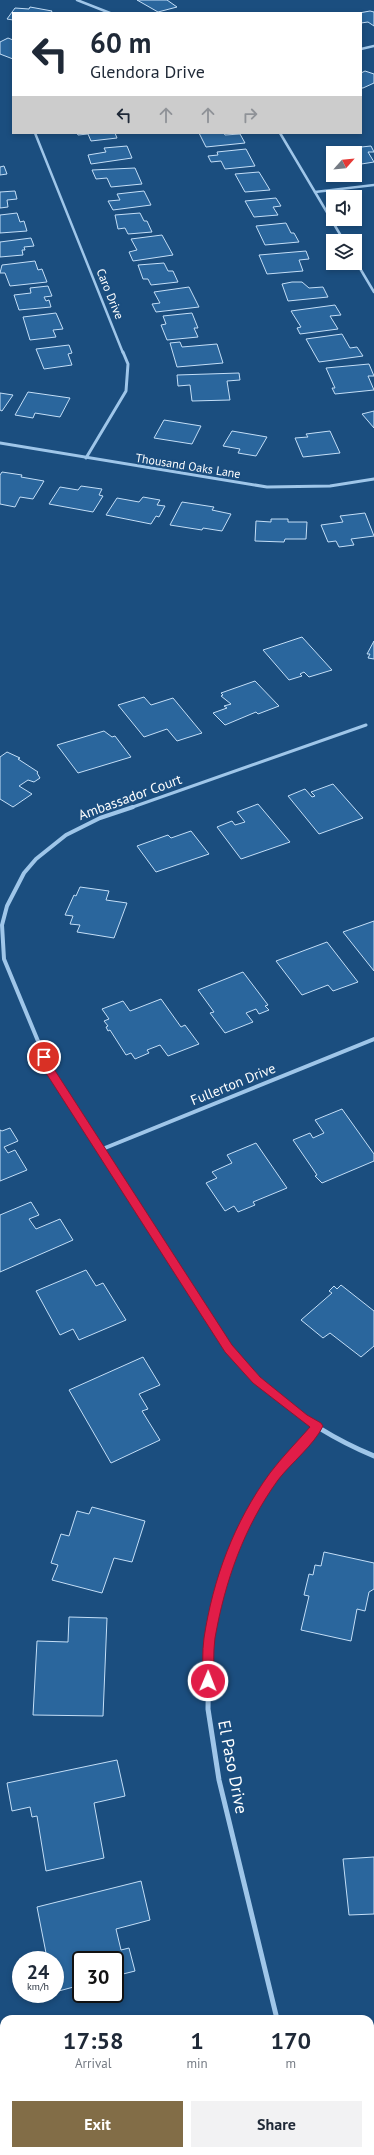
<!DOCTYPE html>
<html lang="en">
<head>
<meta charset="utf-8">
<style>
  body { margin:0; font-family:"PT Sans",sans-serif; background:#f2f2f3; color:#1f2937; height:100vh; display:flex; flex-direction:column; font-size:15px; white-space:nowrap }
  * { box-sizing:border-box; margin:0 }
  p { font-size:13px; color:#747a83 }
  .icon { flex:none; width:22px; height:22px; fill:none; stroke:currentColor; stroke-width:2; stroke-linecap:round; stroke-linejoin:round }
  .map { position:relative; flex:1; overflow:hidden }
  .drawer { position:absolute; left:0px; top:2015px; width:374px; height:140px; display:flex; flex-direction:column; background:#fff; border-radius:12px 12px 0 0; box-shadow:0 2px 6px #0003 }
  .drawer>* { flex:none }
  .guide { position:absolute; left:12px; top:12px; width:350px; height:122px; border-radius:0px; box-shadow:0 2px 6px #0003; background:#fff; color:#1f2937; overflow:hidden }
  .needle { width:26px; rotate:63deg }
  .buttons { position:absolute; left:326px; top:146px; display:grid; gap:8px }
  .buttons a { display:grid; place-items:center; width:36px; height:36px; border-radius:0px; background:#fff; box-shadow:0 2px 6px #0003; font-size:20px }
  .speed { position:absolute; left:12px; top:1951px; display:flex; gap:8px; font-size:20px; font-weight:700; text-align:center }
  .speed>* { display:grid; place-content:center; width:52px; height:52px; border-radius:50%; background:#fff; box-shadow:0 2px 6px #0003; line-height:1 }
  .speed small { font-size:10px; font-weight:400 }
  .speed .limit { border:2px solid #111; border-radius:6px; background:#fff; color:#111 }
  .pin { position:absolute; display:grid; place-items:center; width:34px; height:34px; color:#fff; margin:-17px; border:2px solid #fff; border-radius:50%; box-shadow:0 1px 4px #0007 }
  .me { position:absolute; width:44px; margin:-22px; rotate:1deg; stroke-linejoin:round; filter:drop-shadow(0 0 3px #0008) }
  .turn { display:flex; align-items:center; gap:14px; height:84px; padding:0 12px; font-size:18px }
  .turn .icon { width:52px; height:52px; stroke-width:2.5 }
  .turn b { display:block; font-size:28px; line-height:34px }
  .lanes { display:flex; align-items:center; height:38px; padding:0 12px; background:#0003; justify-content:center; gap:20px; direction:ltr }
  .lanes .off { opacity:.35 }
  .eta { display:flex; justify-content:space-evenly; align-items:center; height:68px; text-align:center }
  .eta b { font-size:24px; font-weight:600; line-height:28px }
  .primary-button { display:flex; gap:8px; margin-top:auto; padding:8px 12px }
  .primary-button a { flex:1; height:46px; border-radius:0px; background:#826d47; color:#fff; font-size:16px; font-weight:600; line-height:46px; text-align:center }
  .primary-button a+a { background:#f2f2f3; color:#1f2937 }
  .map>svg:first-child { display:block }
  .building { fill:#2a669d; stroke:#c3def7 }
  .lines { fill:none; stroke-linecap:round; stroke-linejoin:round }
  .street-far3 { stroke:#9fc6e9; stroke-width:2.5 }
  .street-far2 { stroke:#9fc6e9; stroke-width:3 }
  .street-far1 { stroke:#9fc6e9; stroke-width:4 }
  .street { stroke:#9fc6e9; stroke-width:5 }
  .route { fill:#e11d48; stroke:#92132f }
  .labels { text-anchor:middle; stroke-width:4; stroke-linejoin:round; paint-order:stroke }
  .far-street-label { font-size:12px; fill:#fff; stroke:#1b4e7f }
  .street-label { font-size:14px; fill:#fff; stroke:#1b4e7f }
  .near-street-label { font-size:17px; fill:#fff; stroke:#1b4e7f }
</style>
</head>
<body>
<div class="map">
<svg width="374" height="2155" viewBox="0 0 374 2155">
  <rect width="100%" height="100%" fill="#1b4e7f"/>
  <!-- building -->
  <g class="building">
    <path d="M137,0H167L177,7L158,12Z"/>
    <path d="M30,7L52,11L51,13H13V20L7,19L15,8L29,9Z"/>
    <path d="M370,11L374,12V26L368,22L361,23V13H359Z"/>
    <path d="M8,38L13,40V59L0,54V42Z"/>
    <path d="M365,71L374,74V83L363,88H361V73Z"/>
    <path d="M77,133H115L117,138L91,141L88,134L78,135Z"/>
    <path d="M199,133H224L225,135L240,134L245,143L206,147Z"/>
    <path d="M127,146L132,158L91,164L88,155L106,152L104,148Z"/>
    <path d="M371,146L374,152H368L374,162L355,165V153H334L332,150Z"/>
    <path d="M246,149L255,166L225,169L221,161L211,162L208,156L218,155L217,152Z"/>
    <path d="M4,166L7,174L0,175V167Z"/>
    <path d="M135,168L142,184L111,187L107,178L96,179L92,170Z"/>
    <path d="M259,172L270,190L245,192L235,174Z"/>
    <path d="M15,191L17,199L7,200L8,207L0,208V192Z"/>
    <path d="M144,191L151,205L113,210L108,201L120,200L117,194Z"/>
    <path d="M276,198L281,206L273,207L278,215L254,217L245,201Z"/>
    <path d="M17,213L20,222L24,221L27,231L0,233V215Z"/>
    <path d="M140,213L144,221H147L152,232L128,234L125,228L118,229L115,215Z"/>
    <path d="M286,223L291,233H294L299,242L265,245L256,226Z"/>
    <path d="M162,235L173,255L133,261L129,252L137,250L131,239Z"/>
    <path d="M31,238L34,246L24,247L25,250H22L23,255L0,257V242Z"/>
    <path d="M306,251L309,259L299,260L303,271L267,274L259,255Z"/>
    <path d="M35,261L38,270L42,269L47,282L10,286L5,273H0L2,265Z"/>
    <path d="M164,263L168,271H173L178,282L151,285L148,279H143L138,265Z"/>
    <path d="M292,282H302L309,288L323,287L328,297L288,301L282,284Z"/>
    <path d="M48,286L52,296L44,297L46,301L49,300L51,307L19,310L14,295L31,293L30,288Z"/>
    <path d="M189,287L199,307L156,312L152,304L160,303L154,292Z"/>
    <path d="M335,305L341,315L330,316L338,329L300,334L297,328L301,327L291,311Z"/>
    <path d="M56,313L63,329L53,330L56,337L30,340L23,317Z"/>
    <path d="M192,313L198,328H194L198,337L167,340L161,325L166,324L163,316Z"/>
    <path d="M342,334L350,348L357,347L363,356L319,362L306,339Z"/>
    <path d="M180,342L182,347L217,344L223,363L177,367L170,343Z"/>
    <path d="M69,345L72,353L68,354L72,365L44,369L36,349Z"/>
    <path d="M369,364L374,376H368L374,390L335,394L332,388H335L326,368Z"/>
    <path d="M239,373L240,380L227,381L230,400L192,401L190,385L178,386L177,375Z"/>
    <path d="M28,392L70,398L60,417L35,413L33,418L15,415Z"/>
    <path d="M0,393L13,395L2,411L0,410Z"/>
    <path d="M374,411V428L362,414Z"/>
    <path d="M164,420L201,426L192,444L154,438Z"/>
    <path d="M232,431L267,437L256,456L238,453L240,449L223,446Z"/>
    <path d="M330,431L340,453L303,457L295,438L308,437L306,434Z"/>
    <path d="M2,472L22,475L21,477L44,481L33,499L20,497L15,507L0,504V475Z"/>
    <path d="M81,486L102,489L99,495L103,496L93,512L49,504L60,487L78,490Z"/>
    <path d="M143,497L160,500L157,505L165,506L159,517L156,516L151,524L106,515L117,498L139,502Z"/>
    <path d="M182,502L214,507L212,510L231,514L222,531L203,528L202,530L170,525Z"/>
    <path d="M365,513L374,536L351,539L354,545L339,547L336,541L328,542L321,525L343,522L340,516Z"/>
    <path d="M271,519H288V522H307L306,539H285L284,542L255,541L256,521L271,522Z"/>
    <path d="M302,637L332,670L309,677L304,672L300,674L302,676L289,680L263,650Z"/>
    <path d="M374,641V659L368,658L370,654H367Z"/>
    <path d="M255,681L279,706L258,714L256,712L225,725L213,713L227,708L224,706L231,704L221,696L223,695L221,693Z"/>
    <path d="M144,697L151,705L173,698L202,733L177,741L167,729L144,737L118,705Z"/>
    <path d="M104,731L112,737L115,736L131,757L78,773L57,745Z"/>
    <path d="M7,752L20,758L18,759L38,772L37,773L40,778L34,782L28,780L19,786L32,794L13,807L0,799V757Z"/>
    <path d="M333,784L363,818L319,834L288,796L305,789L312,797L315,796L311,792Z"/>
    <path d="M258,804L290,842L241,859L217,827L232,821L235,825L245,822L237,812Z"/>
    <path d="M191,831L209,854L156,872L137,846L168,835L171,838Z"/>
    <path d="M80,887L109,891L106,900L127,903L114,938L77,932L80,925L70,924L73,916L65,915L74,895L76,896Z"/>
    <path d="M374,921V971L343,932Z"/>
    <path d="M327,942L358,982L333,991L328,985L302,995L276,961Z"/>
    <path d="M243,972L268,1005L265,1006L269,1010L259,1014L256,1009L246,1013L253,1022L225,1033L210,1013L214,1012L198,990Z"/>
    <path d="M161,999L181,1027L185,1025L199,1044L168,1056L160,1045L147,1050L149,1053L135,1059L131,1053L126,1055L110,1030L108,1031L106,1027L108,1026L104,1021L109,1019L102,1009L123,1001L130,1011Z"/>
    <path d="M342,1109L374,1154V1161L322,1183L315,1176L317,1175L293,1140L310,1133L313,1138L324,1133L315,1120Z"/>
    <path d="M10,1128L18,1141L4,1147L8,1153L15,1150L27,1170L0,1181V1130L2,1131Z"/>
    <path d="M256,1143L287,1188L253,1202L255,1205L238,1212L234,1206L225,1211L206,1183L217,1178L212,1172L232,1163L227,1155Z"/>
    <path d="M31,1202L39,1215L29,1219L36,1229L60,1219L73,1240L0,1272V1215Z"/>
    <path d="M86,1270L96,1286L103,1283L126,1320L79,1340L73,1329L60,1335L36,1291Z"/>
    <path d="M341,1285L374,1311V1346L361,1357L330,1333L323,1338L301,1320L332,1293L329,1291L334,1286L337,1289Z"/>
    <path d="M143,1357L160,1385L139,1394L148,1409L142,1411L160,1440L111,1463L69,1390Z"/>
    <path d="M92,1507L145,1521L132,1562L114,1558L102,1593L52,1580L58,1565L51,1563L61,1534L69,1536L77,1511L89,1514Z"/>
    <path d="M324,1552L374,1563V1589L369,1592L365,1611L357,1609L351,1641L301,1630L309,1596L304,1595L309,1574L313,1575L315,1565L321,1566Z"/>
    <path d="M69,1617L107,1618L103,1716L33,1715L37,1641L68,1642Z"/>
    <path d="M117,1760L125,1796L94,1803L104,1858L46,1871L37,1816L32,1817L30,1807L12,1811L7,1783Z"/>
    <path d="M374,1857V1914L349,1915L343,1859Z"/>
    <path d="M141,1881L150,1920L116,1929L121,1950L129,1948L135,1971L115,1976V1960H81V1985L55,1992V1960H22L46,1953L37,1907Z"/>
  </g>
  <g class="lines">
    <!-- street-far3 -->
    <g class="street-far3">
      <path d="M77,0L110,13"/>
      <path d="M361,49L374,46"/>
      <path d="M35,133L123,353"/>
      <path d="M280,133L344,241"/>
      <path d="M315,192L374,185"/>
      <path d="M355,260L374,292"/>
    </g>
    <!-- street-far2 -->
    <g class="street-far2">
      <path d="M0,443L267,487L330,486L374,479"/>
      <path d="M86,458L126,391L128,364L123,352"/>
      <path d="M130,808L366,725"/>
    </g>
    <!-- street-far1 -->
    <g class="street-far1">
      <path d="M133,807L100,818L66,835L36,859L24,873L7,906L2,925L4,959L50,1070L229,1348L276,1396"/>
      <path d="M100,1150L374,1039"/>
    </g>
    <!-- street -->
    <g class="street">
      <path d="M275,1395C304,1421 338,1441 374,1456"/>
      <path d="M277,2019L219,1780L208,1709L209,1639L224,1574L235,1544L249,1516L274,1477L317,1426"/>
      <path d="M370,2071L374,2070"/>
      <path d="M309,2151L310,2155"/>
    </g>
  </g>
  <!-- route -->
  <path class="route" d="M44,1054L47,1055L54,1069L232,1345L260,1377L307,1415L321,1423L323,1426C314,1445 291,1463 278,1480C244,1527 225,1581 215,1638C213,1652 214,1667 214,1681L212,1685L208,1686L204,1685L203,1681C203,1667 202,1652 204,1638C213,1579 234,1522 270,1473C282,1457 297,1442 310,1427L253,1383L225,1352L46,1073L40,1057Z"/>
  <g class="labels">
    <!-- far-street labels -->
    <g class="far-street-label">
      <text transform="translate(110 294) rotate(68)" y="4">Caro Drive</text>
      <text transform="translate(188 466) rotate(9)" y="4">Thousand Oaks Lane</text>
    </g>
    <!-- street labels -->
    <g class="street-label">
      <text transform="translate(130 797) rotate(-20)" y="5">Ambassador Court</text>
      <text transform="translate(233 1084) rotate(-22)" y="5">Fullerton Drive</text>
    </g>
    <!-- near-street labels -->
    <g class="near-street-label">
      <text transform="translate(233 1767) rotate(79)" y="6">El Paso Drive</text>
    </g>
  </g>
</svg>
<div class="buttons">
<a><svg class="needle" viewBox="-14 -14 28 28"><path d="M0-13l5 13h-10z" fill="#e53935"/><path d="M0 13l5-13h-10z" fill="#747a83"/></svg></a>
<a><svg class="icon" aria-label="sound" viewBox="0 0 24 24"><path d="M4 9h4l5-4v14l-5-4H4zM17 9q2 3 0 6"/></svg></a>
<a><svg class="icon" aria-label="layers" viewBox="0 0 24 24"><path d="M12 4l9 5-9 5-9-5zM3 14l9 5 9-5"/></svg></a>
</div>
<div class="speed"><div>24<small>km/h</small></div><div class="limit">30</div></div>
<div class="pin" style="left:44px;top:1057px;background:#d93025"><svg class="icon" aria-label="arrive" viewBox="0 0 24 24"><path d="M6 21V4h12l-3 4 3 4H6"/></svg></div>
<svg class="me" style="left:208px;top:1681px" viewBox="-20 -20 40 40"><circle r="17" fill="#e11d48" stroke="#fff" stroke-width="3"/><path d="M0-11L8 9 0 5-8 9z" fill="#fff"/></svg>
<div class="guide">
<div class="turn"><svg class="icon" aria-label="left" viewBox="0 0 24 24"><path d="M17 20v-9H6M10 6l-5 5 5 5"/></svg><div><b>60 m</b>Glendora Drive</div></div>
<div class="lanes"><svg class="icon" aria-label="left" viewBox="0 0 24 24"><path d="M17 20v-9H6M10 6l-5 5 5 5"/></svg><svg class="icon off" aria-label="ahead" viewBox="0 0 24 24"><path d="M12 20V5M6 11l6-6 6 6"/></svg><svg class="icon off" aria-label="ahead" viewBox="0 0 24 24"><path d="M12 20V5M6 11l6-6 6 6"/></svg><svg class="icon off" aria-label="right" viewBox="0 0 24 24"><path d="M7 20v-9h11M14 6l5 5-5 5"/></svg></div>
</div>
<section class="drawer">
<div class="eta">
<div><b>17:58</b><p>Arrival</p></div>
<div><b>1</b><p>min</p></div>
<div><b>170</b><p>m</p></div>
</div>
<div class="primary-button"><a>Exit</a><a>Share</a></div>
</section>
</div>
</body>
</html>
